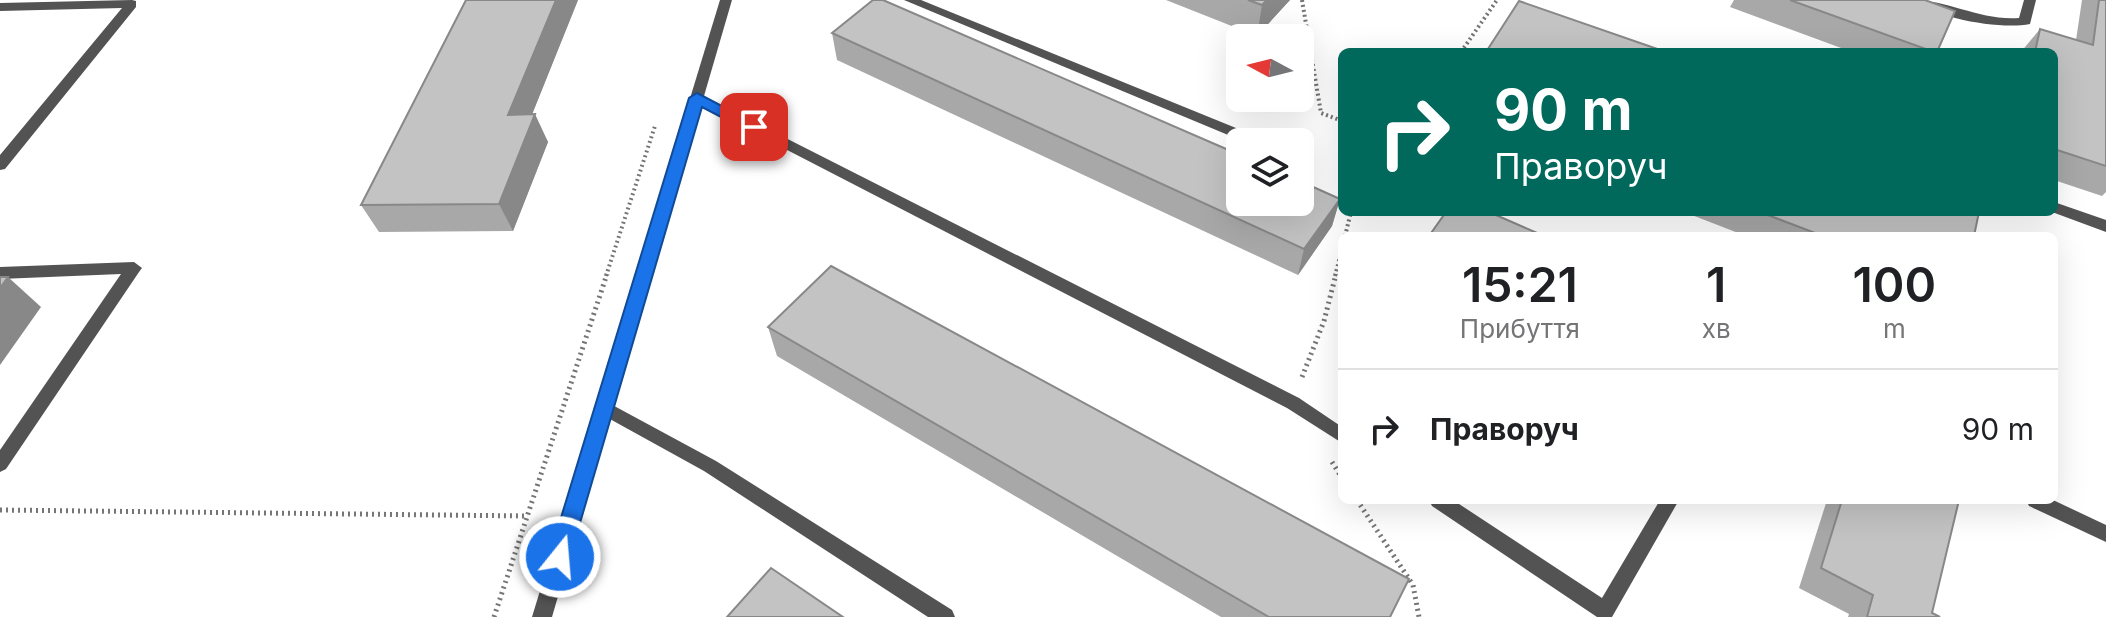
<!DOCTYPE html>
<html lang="uk">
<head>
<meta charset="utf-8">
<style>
  body { margin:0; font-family:Inter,sans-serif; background:#f2f2f2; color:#202124; height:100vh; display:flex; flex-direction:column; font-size:30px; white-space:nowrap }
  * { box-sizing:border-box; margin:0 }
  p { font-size:26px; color:#757577 }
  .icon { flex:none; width:44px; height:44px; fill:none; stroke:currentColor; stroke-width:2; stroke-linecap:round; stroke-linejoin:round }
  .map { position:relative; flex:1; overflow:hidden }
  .drawer { position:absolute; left:1338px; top:232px; width:720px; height:272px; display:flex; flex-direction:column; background:#fff; border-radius:12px; box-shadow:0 8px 32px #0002 }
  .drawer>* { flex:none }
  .guide { position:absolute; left:1338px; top:48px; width:720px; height:168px; border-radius:12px; box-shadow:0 8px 32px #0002; background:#00695c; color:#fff; overflow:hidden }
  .needle { width:52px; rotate:277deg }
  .buttons { position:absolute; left:1226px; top:24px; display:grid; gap:16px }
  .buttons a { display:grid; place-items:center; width:88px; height:88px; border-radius:12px; background:#fff; box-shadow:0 8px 32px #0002; font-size:40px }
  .pin { position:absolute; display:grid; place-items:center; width:68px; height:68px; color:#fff; margin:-34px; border-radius:16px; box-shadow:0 4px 12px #0006 }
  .me { position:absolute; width:88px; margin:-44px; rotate:17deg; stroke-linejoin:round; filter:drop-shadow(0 0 6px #0008) }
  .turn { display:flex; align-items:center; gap:28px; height:168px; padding:0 24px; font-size:36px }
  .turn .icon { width:104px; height:104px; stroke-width:2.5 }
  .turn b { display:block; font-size:56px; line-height:68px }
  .eta { display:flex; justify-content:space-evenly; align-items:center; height:136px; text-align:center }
  .eta b { font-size:48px; font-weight:600; line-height:56px }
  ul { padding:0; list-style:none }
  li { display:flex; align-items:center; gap:24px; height:120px; padding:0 24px; border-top:2px solid #e0e0e0 }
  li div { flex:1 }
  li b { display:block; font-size:30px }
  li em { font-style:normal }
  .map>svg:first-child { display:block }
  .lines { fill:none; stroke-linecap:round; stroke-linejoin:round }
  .path-far1 { stroke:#757575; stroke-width:4; stroke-dasharray:2 3; stroke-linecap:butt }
  .path { stroke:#757575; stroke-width:5; stroke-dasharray:2 4; stroke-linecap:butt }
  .service { fill:#535353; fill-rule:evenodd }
  .minor { fill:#535353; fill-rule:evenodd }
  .tertiary { fill:#535353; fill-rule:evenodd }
  .wall { fill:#a8a8a8 }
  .shaded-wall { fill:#888 }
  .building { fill:#c3c3c3; stroke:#888; stroke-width:2 }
  .route { fill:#1a73e8; stroke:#114b97; stroke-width:2 }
</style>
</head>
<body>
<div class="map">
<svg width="2106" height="617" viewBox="0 0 2106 617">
  <rect width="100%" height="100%" fill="#fff"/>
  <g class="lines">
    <!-- path-far1 -->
    <g class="path-far1">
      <path d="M1302,0L1321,113L1342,121"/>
      <path d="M1461,52L1497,0"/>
      <path d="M1345,236L1351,212"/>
      <path d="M606,276L655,126"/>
      <path d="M1335,276L1342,249"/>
    </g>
    <!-- path -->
    <g class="path">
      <path d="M1302,377L1324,321L1336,274"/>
      <path d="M1332,462L1342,478"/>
      <path d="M1357,500L1413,585L1419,617"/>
      <path d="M0,510L528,516"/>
      <path d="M494,617L607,274"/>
    </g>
    <!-- service -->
    <g class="service">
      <path d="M904,0H921L1263,139L1265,142H1245Z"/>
      <path d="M1912,0C1949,0 1981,21 2019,18L2024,0H2036L2030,24C2000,30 1935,18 1912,0Z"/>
      <path d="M697,93L1299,398L1342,427V443L1287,408L692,101V95Z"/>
      <path d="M1300,154L1310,157L1312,161L1310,165H1300Z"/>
      <path d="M2054,202L2106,220V232L2052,212Z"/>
      <path d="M134,262L142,268L139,272L6,469L0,472V450L121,274L0,279V267Z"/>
      <path d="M605,401L716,461L952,610L955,617H928L704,471L599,413L596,408L599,403Z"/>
      <path d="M1429,500H1453L1602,598L1660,500H1679L1612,617H1597L1432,506Z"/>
      <path d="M2026,500H2053L2106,525V542L2029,506Z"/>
    </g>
    <!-- minor -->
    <path class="minor" d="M132,0L136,1V7L5,169L0,170V155L122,8L0,11V3Z"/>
    <!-- tertiary -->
    <path class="tertiary" d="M720,0H732L552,617H532Z"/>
  </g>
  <!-- wall -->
  <g class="wall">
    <path d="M578,0L532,114L548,142L513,231L379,232L361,205Z"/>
    <path d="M1166,0H1290L1257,36Z"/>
    <path d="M1734,0H1925L1937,52H1852L1730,7Z"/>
    <path d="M2082,0H2106V192L2102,196L2054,180V52H2021L2040,29L2076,40Z"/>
    <path d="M832,33L1340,199L1332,226L1298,275L837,60Z"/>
    <path d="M1684,212H1979L1974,236H1746Z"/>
    <path d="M768,327L1390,617H1221L777,356Z"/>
    <path d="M1827,500H1959L1932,613L1940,617H1848L1849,614L1799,588Z"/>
  </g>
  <!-- shaded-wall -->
  <g class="shaded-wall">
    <path d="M556,0H578L521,142L508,115Z"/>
    <path d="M1267,0H1290L1257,36L1262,5Z"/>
    <path d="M535,114L548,142L513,231L499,204Z"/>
    <path d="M1340,199L1332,226L1298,275L1304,249Z"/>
    <path d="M8,277L41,307L0,365V288Z"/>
  </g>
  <!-- building -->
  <g class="building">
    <path d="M466,0H556L508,115L535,114L499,204L361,205Z"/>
    <path d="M873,0H883L1240,155V202H1300V181L1340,199L1304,249L832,33Z"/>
    <path d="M1248,0H1267L1262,5Z"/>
    <path d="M1790,0H1925L1955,11L1937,52H1934Z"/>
    <path d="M2099,0H2106V166L2054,149V52H2035L2040,29L2093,45Z"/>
    <path d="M1519,1L1666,52H1486Z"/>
    <path d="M1446,212H1489L1544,236H1429Z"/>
    <path d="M1760,212H1979L1974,236H1823Z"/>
    <path d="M831,266L1409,579L1390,617H1269L768,327Z"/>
    <path d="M0,277H8L0,288Z"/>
    <path d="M1842,500H1959L1932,613L1940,617H1867L1873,595L1821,568Z"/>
    <path d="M771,568L843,617H727Z"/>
  </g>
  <!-- route -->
  <path class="route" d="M697,93L762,127L754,132L748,131L702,107L570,557L567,564L560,567L552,564L549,557L689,98Z"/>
</svg>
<div class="buttons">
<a><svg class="needle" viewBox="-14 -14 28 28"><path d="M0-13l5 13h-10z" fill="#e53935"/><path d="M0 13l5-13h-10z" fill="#757577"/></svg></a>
<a><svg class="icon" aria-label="layers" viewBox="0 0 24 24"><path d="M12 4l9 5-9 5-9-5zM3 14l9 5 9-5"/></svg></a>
</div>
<div class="pin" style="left:754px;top:127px;background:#d93025"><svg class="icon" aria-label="arrive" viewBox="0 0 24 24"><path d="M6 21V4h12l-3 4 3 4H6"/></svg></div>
<svg class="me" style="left:560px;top:557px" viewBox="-20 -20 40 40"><circle r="17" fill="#1a73e8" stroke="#fff" stroke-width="3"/><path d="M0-11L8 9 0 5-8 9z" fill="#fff"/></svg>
<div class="guide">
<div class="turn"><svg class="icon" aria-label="right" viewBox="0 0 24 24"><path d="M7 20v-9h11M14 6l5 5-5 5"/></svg><div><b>90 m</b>Праворуч</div></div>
</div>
<section class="drawer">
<div class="eta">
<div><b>15:21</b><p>Прибуття</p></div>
<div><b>1</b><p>хв</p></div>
<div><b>100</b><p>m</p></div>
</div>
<ul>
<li><svg class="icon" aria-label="right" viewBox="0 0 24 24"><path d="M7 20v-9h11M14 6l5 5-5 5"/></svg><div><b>Праворуч</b></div><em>90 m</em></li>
</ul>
</section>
</div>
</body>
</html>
